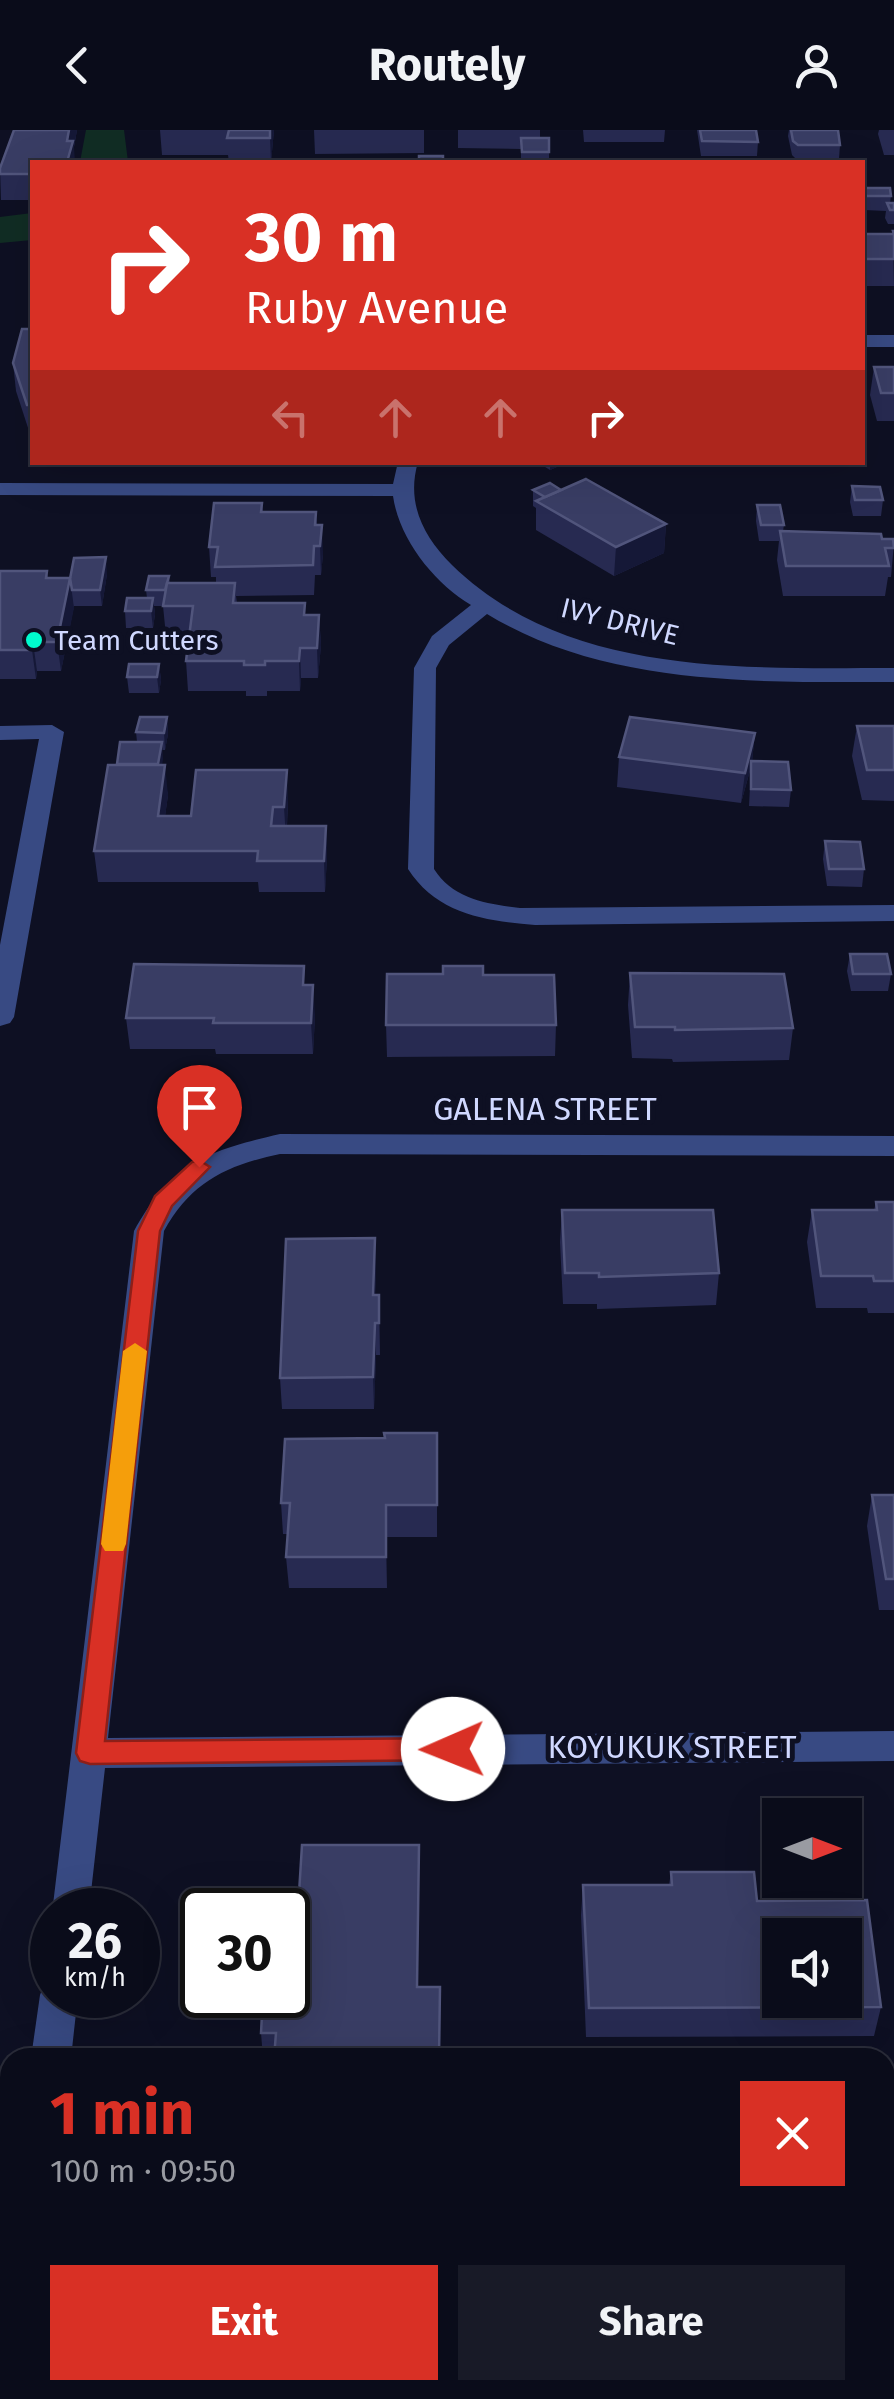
<!DOCTYPE html>
<html lang="en">
<head>
<meta charset="utf-8">
<style>
  body { margin:0; font-family:"Fira Sans",sans-serif; background:#181a27; color:#f1f3f6; height:100vh; display:flex; flex-direction:column; font-size:38px; white-space:nowrap }
  * { box-sizing:border-box; margin:0 }
  p { font-size:32px; color:#999ba2 }
  .icon { flex:none; width:55px; height:55px; fill:none; stroke:currentColor; stroke-width:2; stroke-linecap:round; stroke-linejoin:round }
  .map { position:relative; flex:1; overflow:hidden }
  .details { position:absolute; left:0px; top:1918px; width:895px; height:352px; display:flex; flex-direction:column; background:#0a0c1a; border-radius:30px 30px 0 0; box-shadow:0 10px 40px #0002,0 0 0 2px #2a2c39 }
  .details>* { flex:none }
  .top-card { position:absolute; left:30px; top:30px; width:835px; height:305px; border-radius:0px; box-shadow:0 10px 40px #0002,0 0 0 2px #2a2c39; background:#d93025; color:#fff; overflow:hidden }
  .needle { width:65px; rotate:90deg }
  .fabs { position:absolute; left:762px; top:1668px; display:grid; gap:20px }
  .fabs a { display:grid; place-items:center; width:100px; height:100px; border-radius:0px; background:#0a0c1a; box-shadow:0 10px 40px #0002,0 0 0 2px #2a2c39; font-size:50px }
  .speed { position:absolute; left:30px; top:1758px; display:flex; gap:20px; font-size:50px; font-weight:700; text-align:center }
  .speed>* { display:grid; place-content:center; width:130px; height:130px; border-radius:50%; background:#0a0c1a; box-shadow:0 10px 40px #0002,0 0 0 2px #2a2c39; line-height:1 }
  .speed small { font-size:25px; font-weight:400 }
  .speed .limit { border:5px solid #111; border-radius:15px; background:#fff; color:#111 }
  .pin { position:absolute; display:grid; place-items:center; width:85px; height:85px; color:#fff; margin:-102px -42px; border-radius:50% 50% 50% 0; rotate:-45deg; box-shadow:0 0 10px #0007 }
  .pin .icon { rotate:45deg }
  .me { position:absolute; width:110px; margin:-55px; rotate:269deg; stroke-linejoin:round; filter:drop-shadow(0 0 8px #0008) }
  .turn { display:flex; align-items:center; gap:35px; height:210px; padding:0 50px; font-size:45px }
  .turn .icon { width:130px; height:130px; stroke-width:2.5 }
  .turn b { display:block; font-size:70px; line-height:85px }
  .lanes { display:flex; align-items:center; height:95px; padding:0 50px; background:#0003; justify-content:center; gap:50px; direction:ltr }
  .lanes .off { opacity:.35 }
  .round { display:grid; place-items:center; flex:none; width:105px; height:105px; border-radius:0px; background:#181a27 }
  .summary { display:flex; align-items:center; justify-content:space-between; height:170px; padding:0 50px }
  h1 { font-size:60px; font-weight:700; line-height:75px; color:#d93025 }
  .primary-button { display:flex; gap:20px; margin-top:auto; padding:20px 50px }
  .primary-button a { flex:1; height:115px; border-radius:0px; background:#d93025; color:#fff; font-size:40px; font-weight:700; line-height:115px; text-align:center }
  .primary-button a+a { background:#181a27; color:#f1f3f6 }
  header { display:flex; justify-content:space-between; align-items:center; height:130px; padding:0 50px; background:#0a0c1a; font-size:45px; font-weight:700 }
  .map>svg:first-child { display:block }
  .green { fill:#112d24 }
  .lines { fill:none; stroke-linecap:round; stroke-linejoin:round }
  .minor { fill:#384a83; fill-rule:evenodd }
  .wall { fill:#272a51 }
  .shaded-wall { fill:#151837 }
  .building { fill:#393d64; stroke:#51557c; stroke-width:2.5; fill-rule:evenodd }
  .route { fill:#d93025; stroke:#8d1f18; stroke-width:2.5 }
  .slow { fill:#f59e0b }
  .poi-dot { fill:#00fbce; stroke:#0e1023; stroke-width:4 }
  .labels { text-anchor:middle; stroke-width:10; stroke-linejoin:round; paint-order:stroke }
  .far-street-label { font-size:28px; fill:#d0d8ff; stroke:#0e1023 }
  .far-poi-label { font-size:28px; fill:#d0d8ff; stroke:#0e1023; text-anchor:start }
  .street-label { font-size:32px; fill:#d0d8ff; stroke:#0e1023 }
</style>
</head>
<body>
<header><svg class="icon" aria-label="back" viewBox="0 0 24 24"><path d="M15 5l-7 7 7 7"/></svg>Routely<svg class="icon" aria-label="person" viewBox="0 0 24 24"><circle cx="12" cy="8" r="4"/><path d="M4 21q1-7 8-7t8 7"/></svg></header>
<div class="map">
<svg width="894" height="2269" viewBox="0 0 894 2269">
  <rect width="100%" height="100%" fill="#0e1023"/>
  <!-- green -->
  <g class="green">
    <path d="M86,0H124L128,32H80Z"/>
    <path d="M32,83V110L0,113V87Z"/>
  </g>
  <g class="lines">
    <!-- minor -->
    <g class="minor">
      <rect x="862" y="205" width="32" height="12"/>
      <path d="M398,332H418C406,373 423,406 452,435C567,547 744,538 894,538V552C758,552 607,557 487,484L449,515L436,538L434,739C453,769 487,774 520,778L894,775V791L535,795C485,791 437,784 408,739L414,538L432,506L471,475C434,453 399,409 393,366L0,365V353L393,354Z"/>
      <path d="M52,595L64,602L14,887L10,893L0,896V815L39,609L0,610V596Z"/>
      <path d="M280,1004L894,1006V1026L280,1024C227,1035 191,1052 164,1101L108,1608L894,1601V1631L105,1638L89,1780L52,1783L134,1101C172,1033 207,1021 280,1004Z"/>
      <path d="M52,1850V1865H78L71,1928H31L40,1865L45,1852Z"/>
      <path d="M10,2215V2260H29L28,2269H0V2220Z"/>
    </g>
  </g>
  <!-- wall -->
  <g class="wall">
    <path d="M14,0H77L74,17L32,32V70H1L0,38Z"/>
    <path d="M160,0H274L271,32H229L228,25H162Z"/>
    <path d="M314,0H424V23L315,24Z"/>
    <path d="M458,0H540V8H549V32H521V19L458,18Z"/>
    <path d="M583,0H665L664,12H584Z"/>
    <path d="M697,0H756L758,12L757,26H701Z"/>
    <path d="M789,0H838L840,15L839,29H796L792,25L788,6Z"/>
    <path d="M879,0H894V25H884L878,4Z"/>
    <path d="M865,58L891,66L890,73H894V94H888L885,88L886,81L864,80Z"/>
    <path d="M893,101L894,156H862V104H892Z"/>
    <path d="M32,199V304H30L16,261L13,233Z"/>
    <path d="M874,237H894V291H877L870,265Z"/>
    <path d="M862,273L866,285L862,309Z"/>
    <path d="M537,332H568L550,340Z"/>
    <path d="M852,356L883,370L881,386H853L850,372Z"/>
    <path d="M533,360H561L666,394L664,423L614,446L536,400V378L533,376Z"/>
    <path d="M262,373L263,382H316L317,395L323,424L321,445H315L314,465L236,466L237,473L306,485H319L321,515L318,548H301L300,561H267V566H246V561H188L186,531L189,506H166L163,476H154L155,484L153,498H126L125,481L147,468L146,460L169,446L170,453H216V447H211L209,417Z"/>
    <path d="M757,375L784,395L783,401L882,409L894,413L891,447H888L885,466H783L777,430L779,411H759L756,391Z"/>
    <path d="M0,441H47L48,448H70L107,444L102,476H74L61,541H37L36,549H0Z"/>
    <path d="M159,534L161,550L159,563H129L127,547Z"/>
    <path d="M167,587L168,604L165,620H162V635L168,665L165,686H191L288,671L287,696H326L327,727L325,762H259L258,752H98L94,721L117,635L137,612L136,602Z"/>
    <path d="M857,596H894V671L862,670L852,626Z"/>
    <path d="M755,603L752,631L791,660L789,677L749,676L751,637L741,673L617,657L619,627Z"/>
    <path d="M825,711L864,739L862,757L827,756L823,729Z"/>
    <path d="M850,824L891,844L888,861H851L847,841Z"/>
    <path d="M630,843L793,898L789,930L673,932L672,929L632,928L628,875Z"/>
    <path d="M483,845L556,895L555,926L387,927L386,895Z"/>
    <path d="M305,855L315,886L313,924H216L215,919H130L126,888Z"/>
    <path d="M876,1072H894V1183H868L867,1178H816L807,1112L812,1080H874Z"/>
    <path d="M562,1080L719,1143L716,1175L597,1179V1174H563L560,1112Z"/>
    <path d="M376,1140L375,1165H379L380,1225H376L374,1279H282L280,1248Z"/>
    <path d="M384,1303H437V1407H386L387,1458H289L286,1427L288,1404H283L281,1373L384,1308Z"/>
    <path d="M872,1365H894V1480H879L867,1396Z"/>
    <path d="M671,1742L757,1771L881,1877L874,1906L586,1907L581,1785L583,1755H669Z"/>
    <path d="M418,1857L440,1928H263L261,1903Z"/>
    <path d="M286,2260H448V2269H287Z"/>
    <path d="M694,2260H885L894,2269H694Z"/>
  </g>
  <!-- shaded-wall -->
  <g class="shaded-wall">
    <path d="M69,0H77L74,17L75,32H67V11Z"/>
    <path d="M270,0H274L271,32L270,8Z"/>
    <path d="M550,332H568L550,340Z"/>
    <path d="M666,394L664,423L614,446L616,417Z"/>
    <path d="M322,395L323,424L321,445L320,416Z"/>
    <path d="M106,427L107,444L102,476L100,460Z"/>
    <path d="M70,448L74,478L61,541L57,512Z"/>
    <path d="M153,468L155,484L153,498L151,481Z"/>
    <path d="M319,485L321,515L318,548L317,518Z"/>
    <path d="M33,512L37,541L36,549L32,520Z"/>
    <path d="M300,518L301,548L300,561L299,531Z"/>
    <path d="M159,534L161,550L159,563L157,547Z"/>
    <path d="M167,587L168,604L165,620L164,603Z"/>
    <path d="M755,603L752,633L741,673L745,643Z"/>
    <path d="M162,612L163,629L160,651L158,634Z"/>
    <path d="M165,635L168,665L161,716L158,686Z"/>
    <path d="M287,640L288,671L286,708L284,677Z"/>
    <path d="M326,696L327,727L325,762L324,731Z"/>
    <path d="M313,855L315,886L313,924L311,893Z"/>
    <path d="M375,1108L376,1140L374,1197L373,1165Z"/>
    <path d="M375,1193L376,1225L374,1279L373,1247Z"/>
  </g>
  <!-- building -->
  <g class="building">
    <path d="M14,0H69L67,11H73L67,32H32V44H0V38Z"/>
    <path d="M229,0H270V8H227Z"/>
    <path d="M700,0H756L758,12L702,11Z"/>
    <path d="M791,0H838L840,15H798L793,11Z"/>
    <path d="M521,8H549V22H522Z"/>
    <rect x="419" y="26" width="24" height="6"/>
    <path d="M865,58H890L891,66H866Z"/>
    <path d="M887,73H894V80H890Z"/>
    <path d="M893,101H894V129H862V104H894Z"/>
    <path d="M22,199H32V275H27L13,233Z"/>
    <path d="M874,237H894V263H881Z"/>
    <path d="M586,349L666,394L616,417L536,371Z"/>
    <path d="M550,353L561,360L545,367L533,360Z"/>
    <path d="M852,356L880,357L883,370H855Z"/>
    <path d="M214,373H262L261,382H316L315,395H322L320,416H314L313,435L215,437L218,417H209Z"/>
    <path d="M757,375H780L784,395H761Z"/>
    <path d="M780,401L881,404L882,409H893L894,418H885L889,436H786Z"/>
    <path d="M106,427L100,460H72L70,448L69,454L74,428Z"/>
    <path d="M0,441H47L46,448H70L57,512H33L32,520H0Z"/>
    <path d="M149,446H169L165,460H146Z"/>
    <path d="M167,453H235L233,473H305L304,485H319L317,518H300L299,531H265V535H244V531H186L193,476H163Z"/>
    <path d="M127,468H153L151,481H125Z"/>
    <path d="M129,534H159L157,547H127Z"/>
    <path d="M140,587H167L164,603L136,602Z"/>
    <path d="M630,587L755,603L745,643L619,627Z"/>
    <path d="M857,596H894V640H867Z"/>
    <path d="M120,612H162L158,634H117Z"/>
    <path d="M751,631L788,632L791,660L751,659Z"/>
    <path d="M108,635H165L158,686H191L196,640H287L284,677H273L271,696H326L324,731H257L258,721H94Z"/>
    <path d="M825,711L860,712L864,739H829Z"/>
    <path d="M850,824H887L891,844H853Z"/>
    <path d="M134,834L304,836L303,855H313L311,893H213L214,888H126Z"/>
    <path d="M443,836H483V845H554L556,895H386L387,844H443Z"/>
    <path d="M630,843L784,844L793,898L675,900V897H635Z"/>
    <path d="M876,1072H894V1151H874L873,1146H821L812,1080H877Z"/>
    <path d="M562,1080H713L719,1143L599,1147V1143H565Z"/>
    <path d="M375,1108L373,1165H379V1193H375L373,1247L280,1248L286,1109Z"/>
    <path d="M384,1303H437V1375H386V1427H286L290,1373H281L285,1309L385,1308Z"/>
    <path d="M872,1365H894V1449H886Z"/>
    <path d="M302,1715H419L417,1857H440L439,1928H274L276,1903H261L263,1865H288V1812H296Z"/>
    <path d="M671,1742H754L757,1771L867,1770L881,1877L589,1878L583,1755H672ZM780,1805H845V1870H780Z"/>
    <path d="M885,2186H894V2269H701L700,2260H885Z"/>
    <path d="M295,2260H432V2269H294Z"/>
  </g>
  <!-- route -->
  <path class="route" d="M199,1030L210,1037L172,1076L160,1101L105,1611L453,1608L463,1611L467,1619L463,1627L453,1630L90,1634L80,1631L76,1623L138,1101L155,1066L192,1032Z"/>
  <!-- slow -->
  <path class="slow" d="M135,1213L147,1221L126,1414L123,1421H105L101,1414L123,1221Z"/>
  <!-- markers -->
  <circle class="poi-dot" cx="34" cy="510" r="10"/>
  <g class="labels">
    <!-- far-street labels -->
    <g class="far-street-label">
      <text transform="translate(620 491) rotate(14)" y="10">IVY DRIVE</text>
    </g>
    <!-- far-poi labels -->
    <g class="far-poi-label">
      <text x="54" y="520">Team Cutters</text>
    </g>
    <!-- street labels -->
    <g class="street-label">
      <text x="545" y="990">GALENA STREET</text>
      <text x="672" y="1628">KOYUKUK STREET</text>
    </g>
  </g>
</svg>
<div class="fabs">
<a><svg class="needle" viewBox="-14 -14 28 28"><path d="M0-13l5 13h-10z" fill="#e53935"/><path d="M0 13l5-13h-10z" fill="#999ba2"/></svg></a>
<a><svg class="icon" aria-label="sound" viewBox="0 0 24 24"><path d="M4 9h4l5-4v14l-5-4H4zM17 9q2 3 0 6"/></svg></a>
</div>
<div class="speed"><div>26<small>km/h</small></div><div class="limit">30</div></div>
<div class="pin" style="left:199px;top:1037px;background:#d93025"><svg class="icon" aria-label="arrive" viewBox="0 0 24 24"><path d="M6 21V4h12l-3 4 3 4H6"/></svg></div>
<svg class="me" style="left:453px;top:1619px" viewBox="-20 -20 40 40"><circle r="19" fill="#fff"/><path d="M0-13L10 11 0 6-10 11z" fill="#d93025"/></svg>
<div class="top-card">
<div class="turn"><svg class="icon" aria-label="right" viewBox="0 0 24 24"><path d="M7 20v-9h11M14 6l5 5-5 5"/></svg><div><b>30 m</b>Ruby Avenue</div></div>
<div class="lanes"><svg class="icon off" aria-label="left" viewBox="0 0 24 24"><path d="M17 20v-9H6M10 6l-5 5 5 5"/></svg><svg class="icon off" aria-label="ahead" viewBox="0 0 24 24"><path d="M12 20V5M6 11l6-6 6 6"/></svg><svg class="icon off" aria-label="ahead" viewBox="0 0 24 24"><path d="M12 20V5M6 11l6-6 6 6"/></svg><svg class="icon" aria-label="right" viewBox="0 0 24 24"><path d="M7 20v-9h11M14 6l5 5-5 5"/></svg></div>
</div>
<section class="details">
<div class="summary"><div><h1>1 min</h1><p>100 m · 09:50</p></div><a class="round" style="background:#d93025;color:#fff"><svg class="icon" aria-label="close" viewBox="0 0 24 24"><path d="M6 6l12 12M18 6L6 18"/></svg></a></div>
<div class="primary-button"><a>Exit</a><a>Share</a></div>
</section>
</div>
</body>
</html>
